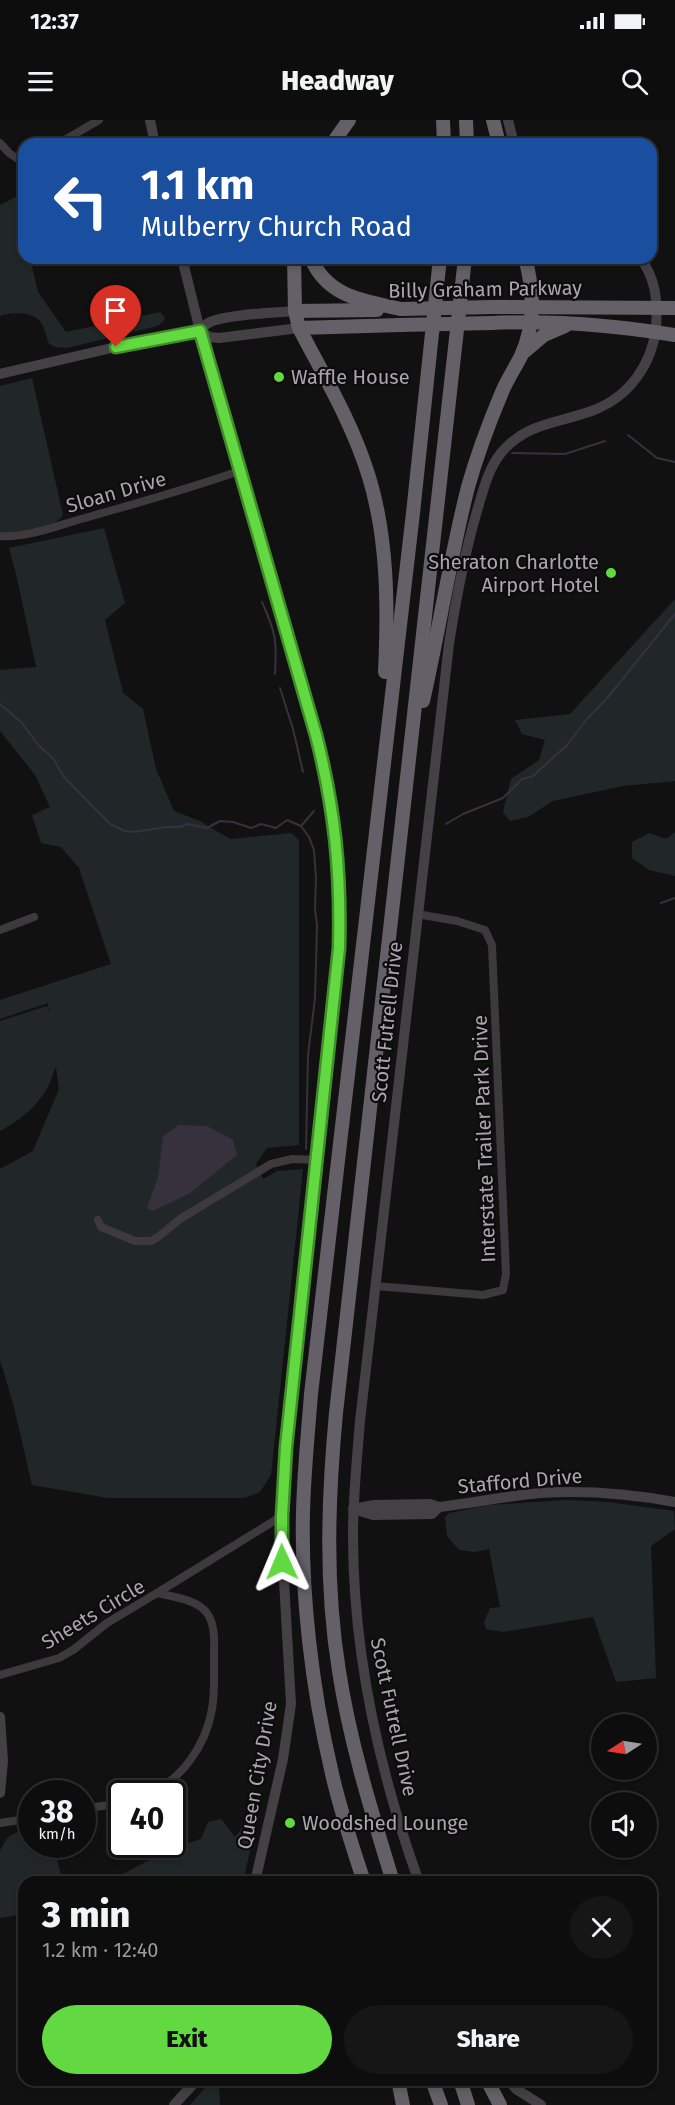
<!DOCTYPE html>
<html lang="en">
<head>
<meta charset="utf-8">
<style>
  body { margin:0; font-family:"Fira Sans",sans-serif; background:#171617; color:#f1f3f6; height:100vh; display:flex; flex-direction:column; font-size:22px; white-space:nowrap }
  * { box-sizing:border-box; margin:0 }
  p { font-size:20px; color:#9b9c9e }
  .icon { flex:none; width:33px; height:33px; fill:none; stroke:currentColor; stroke-width:2; stroke-linecap:round; stroke-linejoin:round }
  .map { position:relative; flex:1; overflow:hidden }
  .side { position:absolute; left:18px; top:1756px; width:639px; height:210px; display:flex; flex-direction:column; background:#0e0d0e; border-radius:18px; box-shadow:0 3px 9px #0003,0 0 0 2px #2e2d2e }
  .side>* { flex:none }
  .banner { position:absolute; left:18px; top:18px; width:639px; height:126px; border-radius:18px; box-shadow:0 3px 9px #0003,0 0 0 2px #2e2d2e; background:#1a4fa0; color:#fff; overflow:hidden }
  .needle { width:39px; rotate:258deg }
  .buttons { position:absolute; left:591px; top:1594px; display:grid; gap:12px }
  .buttons a { display:grid; place-items:center; width:66px; height:66px; border-radius:50%; background:#0e0d0e; box-shadow:0 3px 9px #0003,0 0 0 2px #2e2d2e; font-size:30px }
  .speed { position:absolute; left:18px; top:1660px; display:flex; gap:12px; font-size:30px; font-weight:700; text-align:center }
  .speed>* { display:grid; place-content:center; width:78px; height:78px; border-radius:50%; background:#0e0d0e; box-shadow:0 3px 9px #0003,0 0 0 2px #2e2d2e; line-height:1 }
  .speed small { font-size:15px; font-weight:400 }
  .speed .limit { border:3px solid #111; border-radius:9px; background:#fff; color:#111 }
  .pin { position:absolute; display:grid; place-items:center; width:51px; height:51px; color:#fff; margin:-62px -26px; border-radius:50% 50% 50% 0; rotate:-45deg; box-shadow:0 0 6px #0007 }
  .pin .icon { rotate:45deg }
  .me { position:absolute; width:66px; margin:-33px; rotate:359deg; stroke-linejoin:round; filter:drop-shadow(0 0 4px #0008) }
  .turn { display:flex; align-items:center; gap:21px; height:126px; padding:0 24px; font-size:27px }
  .turn .icon { width:78px; height:78px; stroke-width:2.5 }
  .turn b { display:block; font-size:42px; line-height:51px }
  .round { display:grid; place-items:center; flex:none; width:63px; height:63px; border-radius:32px; background:#171617 }
  .headline { display:flex; align-items:center; justify-content:space-between; height:102px; padding:0 24px }
  h1 { font-size:36px; font-weight:800; line-height:45px }
  .cta { display:flex; gap:12px; margin-top:auto; padding:12px 24px }
  .cta a { flex:1; height:69px; border-radius:36px; background:#62d941; color:#111; font-size:24px; font-weight:800; line-height:69px; text-align:center }
  .cta a+a { background:#171617; color:#f1f3f6 }
  .status { display:flex; justify-content:space-between; align-items:center; height:42px; padding:0 30px; background:#0e0d0e; direction:ltr }
  .status svg { height:16px; fill:currentColor }
  header { display:flex; justify-content:space-between; align-items:center; height:78px; padding:0 24px; background:#0e0d0e; font-size:27px; font-weight:800 }
  .map>svg:first-child { display:block }
  .green { fill:#212729 }
  .water { fill:#37303d }
  .lines { fill:none; stroke-linecap:round; stroke-linejoin:round }
  .stream { stroke:#37303d; stroke-width:2 }
  .street { stroke:#3d393d; stroke-width:8 }
  .secondary { stroke:#454046; stroke-width:10 }
  .highway { stroke:#655f67; stroke-width:14 }
  .highway-bridge { stroke:#655f67; stroke-width:14 }
  .route-casing { stroke:#408d2a; stroke-width:15 }
  .route { stroke:#62d941; stroke-width:10 }
  .poi-dot { fill:#62d941; stroke:#0d0c0d; stroke-width:2 }
  .labels { text-anchor:middle; stroke-width:4.5; stroke-linejoin:round; paint-order:stroke }
  .street-label { font-size:20px; fill:#aea4b1; stroke:#0d0c0d }
  .poi-label { font-size:20px; fill:#aea4b1; stroke:#0d0c0d; text-anchor:start }
</style>
</head>
<body>
<div class="status"><b>12:37</b><svg viewBox="0 0 49 12"><path d="M0 12V9h3v3zM5 12V6h3v6zM10 12V3h3v9zM15 12V0h3v12zM26 1h20v11H26zM47 4h2v5h-2z"/></svg></div>
<header><svg class="icon" aria-label="menu" viewBox="0 0 24 24"><path d="M4 6h16M4 12h16M4 18h16"/></svg>Headway<svg class="icon" aria-label="search" viewBox="0 0 24 24"><circle cx="10" cy="10" r="6"/><path d="M15 15l6 6"/></svg></header>
<div class="map">
<svg width="675" height="1985" viewBox="0 0 675 1985">
  <rect width="100%" height="100%" fill="#121112"/>
  <!-- green -->
  <g class="green">
    <path d="M24,69V81L18,83V87L24,113V138H30L38,172L66,212L160,192L165,198L163,202L157,206L67,228L55,227L49,224C47,218 45,210 42,204C35,191 12,192 0,196V85L20,75Z"/>
    <path d="M32,258L63,395C57,408 13,414 0,413V266Z"/>
    <path d="M104,408L125,483L105,500L123,573L143,589L156,649L174,691L200,701L230,719L291,713L299,720V1025L267,1028L256,1044L263,1059L278,1051L303,1049L271,1355L260,1372L244,1378H108L32,1365L14,1287L0,1240V1049L33,1031L59,969L56,947C53,952 52,959 49,965C39,985 20,1000 0,1011V901L47,886L49,894L48,883L0,899V880L111,844L79,748L61,727L41,723L32,695L50,687L35,655L0,611V550L36,547L16,454L9,428Z"/>
    <path d="M675,479V661L623,666L553,681L528,697L510,701L503,692L511,659L539,640L545,620L522,614L515,600L570,594Z"/>
    <path d="M675,712V756L649,750L632,738V722L649,713L666,719Z"/>
    <path d="M567,1380L608,1382L674,1391L675,1409L651,1426L656,1558L616,1562L593,1497L503,1512L486,1509L484,1502L490,1488L500,1487L489,1429L475,1432L459,1430L447,1416L445,1398L449,1393L489,1385Z"/>
    <path d="M221,1699L235,1717L244,1705L256,1703L243,1762H115L119,1756L170,1729L201,1719L208,1702Z"/>
    <path d="M31,1710L32,1725H53L63,1762H24V1794L0,1798V1732C7,1714 13,1712 31,1710Z"/>
    <path d="M211,1961H219L220,1985H190Z"/>
  </g>
  <!-- water -->
  <path class="water" d="M179,1005L207,1006L233,1020L237,1035L190,1073L153,1091L147,1088L158,1057L163,1016Z"/>
  <g class="lines">
    <!-- stream -->
    <g class="stream">
      <path d="M628,315L657,338L675,342"/>
      <path d="M512,333L565,334L605,321"/>
      <path d="M262,482C276,513 277,521 275,554"/>
      <path d="M280,568L293,609L303,652"/>
      <path d="M0,584L21,602L39,626L52,637L64,657L110,704L125,711L133,712L167,707H180L187,704L207,708L220,701L233,702L251,708L261,704L276,708L287,700L301,706L309,717L314,730L316,759L315,789L317,805L315,878L308,935L306,1029"/>
      <path d="M446,704L463,694L503,678L522,659L533,656L567,625L587,599L609,576L675,494"/>
      <path d="M301,706L314,691"/>
      <path d="M661,783L675,778"/>
    </g>
    <!-- street -->
    <g class="street">
      <path d="M0,23L9,33L24,43"/>
      <path d="M58,24L99,0"/>
      <path d="M0,416C28,418 58,405 85,398C137,383 189,369 239,351"/>
      <path d="M0,810L34,797"/>
      <path d="M98,1100L101,1107L135,1121H151L158,1117L180,1099L271,1044L292,1039L317,1040"/>
      <path d="M376,1166L483,1175L503,1170L506,1154L492,825L485,810L457,801L417,794"/>
      <path d="M157,1473L282,1396"/>
      <path d="M0,1555L59,1538L73,1530L107,1503L157,1473C172,1477 197,1479 207,1493C216,1506 214,1524 214,1538C214,1555 215,1572 212,1589C206,1625 182,1660 148,1674"/>
      <path d="M82,1689L122,1683"/>
      <path d="M0,1703L32,1698"/>
    </g>
    <!-- secondary -->
    <g class="secondary">
      <path d="M150,0L155,24"/>
      <path d="M508,0L514,24"/>
      <path d="M182,138L209,247L316,615C338,701 344,772 336,861L283,1367L282,1425L291,1584L283,1639L255,1762"/>
      <path d="M200,211L210,217L219,218L299,208"/>
      <path d="M0,254L116,227L200,211C203,207 206,204 210,202C228,194 274,193 295,191"/>
      <path d="M430,1384L439,1387L432,1394L373,1395L353,1389L374,1385Z"/>
      <path d="M439,1387C473,1383 506,1376 540,1373C585,1370 631,1374 675,1382"/>
      <path d="M0,1597L3,1641L0,1673"/>
      <path d="M419,1762C379,1651 353,1534 353,1415C353,1377 357,1339 360,1301L449,524C456,479 464,435 477,391C483,371 488,349 501,333C526,302 561,303 594,290C630,276 652,244 656,207C658,182 656,158 640,138"/>
      <path d="M508,1960L516,1969L541,1985"/>
      <path d="M174,1985L197,1960"/>
    </g>
    <!-- highway -->
    <g class="highway">
      <path d="M443,0L444,24"/>
      <path d="M466,0L467,24"/>
      <path d="M493,0L499,24"/>
      <path d="M332,24L349,0"/>
      <path d="M294,138L295,191L299,208C324,256 353,304 369,357C388,419 388,488 385,552"/>
      <path d="M311,138C327,177 364,181 401,189"/>
      <path d="M493,187L675,188"/>
      <path d="M295,191L377,190"/>
      <path d="M492,203C554,200 614,205 675,215"/>
      <path d="M299,208L400,205"/>
      <path d="M524,232L544,215L565,206"/>
      <path d="M423,581C439,510 450,438 468,367C477,335 489,303 502,272C507,260 515,248 521,236C535,205 534,170 525,138"/>
      <path d="M364,1762C352,1725 339,1687 331,1649C312,1569 301,1474 303,1392C304,1352 308,1313 311,1274L413,393L440,138"/>
      <path d="M393,1762C372,1693 350,1623 339,1551C325,1465 328,1379 336,1293L465,138"/>
      <path d="M398,1960L403,1985"/>
      <path d="M432,1960L441,1985"/>
      <path d="M460,1960L468,1985"/>
      <path d="M487,1960L500,1985"/>
    </g>
    <!-- highway-bridge -->
    <g class="highway-bridge">
      <path d="M401,189L493,187"/>
      <path d="M400,205L492,203"/>
    </g>
  </g>
  <g class="lines">
    <defs>
      <path id="route" d="M116,227L200,211L316,615C335,690 341,751 339,828L286,1327L282,1396V1442"/>
    </defs>
    <!-- route casing -->
    <use href="#route" class="route-casing"/>
    <!-- route -->
    <use href="#route" class="route"/>
  </g>
  <!-- markers -->
  <g class="poi-dot">
    <circle cx="279" cy="257" r="6"/>
    <circle cx="611" cy="453" r="6"/>
    <circle cx="290" cy="1703" r="6"/>
  </g>
  <g class="labels">
    <!-- street labels -->
    <g class="street-label">
      <text transform="translate(485 169) rotate(-1)" y="7">Billy Graham Parkway</text>
      <text transform="translate(116 372) rotate(-16)" y="7">Sloan Drive</text>
      <text transform="translate(387 902) rotate(-84)" y="7">Scott Futrell Drive</text>
      <text transform="translate(484 1019) rotate(-92)" y="7">Interstate Trailer Park Drive</text>
      <text transform="translate(520 1361) rotate(-5)" y="7">Stafford Drive</text>
      <text transform="translate(93 1494) rotate(-31)" y="7">Sheets Circle</text>
      <text transform="translate(394 1597) rotate(78)" y="7">Scott Futrell Drive</text>
      <text transform="translate(257 1655) rotate(-80)" y="7">Queen City Drive</text>
    </g>
    <!-- poi labels -->
    <g class="poi-label">
      <text x="291" y="264">Waffle House</text>
      <text x="599" y="449" text-anchor="end">Sheraton Charlotte<tspan x="599" dy="23">Airport Hotel</tspan></text>
      <text x="302" y="1710">Woodshed Lounge</text>
    </g>
  </g>
</svg>
<div class="buttons">
<a><svg class="needle" viewBox="-14 -14 28 28"><path d="M0-13l5 13h-10z" fill="#e53935"/><path d="M0 13l5-13h-10z" fill="#9b9c9e"/></svg></a>
<a><svg class="icon" aria-label="sound" viewBox="0 0 24 24"><path d="M4 9h4l5-4v14l-5-4H4zM17 9q2 3 0 6"/></svg></a>
</div>
<div class="speed"><div>38<small>km/h</small></div><div class="limit">40</div></div>
<div class="pin" style="left:116px;top:227px;background:#d93025"><svg class="icon" aria-label="arrive" viewBox="0 0 24 24"><path d="M6 21V4h12l-3 4 3 4H6"/></svg></div>
<svg class="me" style="left:282px;top:1442px" viewBox="-20 -20 40 40"><path d="M0-17L14 15 0 8-14 15z" fill="#62d941" stroke="#fff" stroke-width="4"/></svg>
<div class="banner">
<div class="turn"><svg class="icon" aria-label="left" viewBox="0 0 24 24"><path d="M17 20v-9H6M10 6l-5 5 5 5"/></svg><div><b>1.1 km</b>Mulberry Church Road</div></div>
</div>
<section class="side">
<div class="headline"><div><h1>3 min</h1><p>1.2 km · 12:40</p></div><a class="round"><svg class="icon" aria-label="close" viewBox="0 0 24 24"><path d="M6 6l12 12M18 6L6 18"/></svg></a></div>
<div class="cta"><a>Exit</a><a>Share</a></div>
</section>
</div>
</body>
</html>
